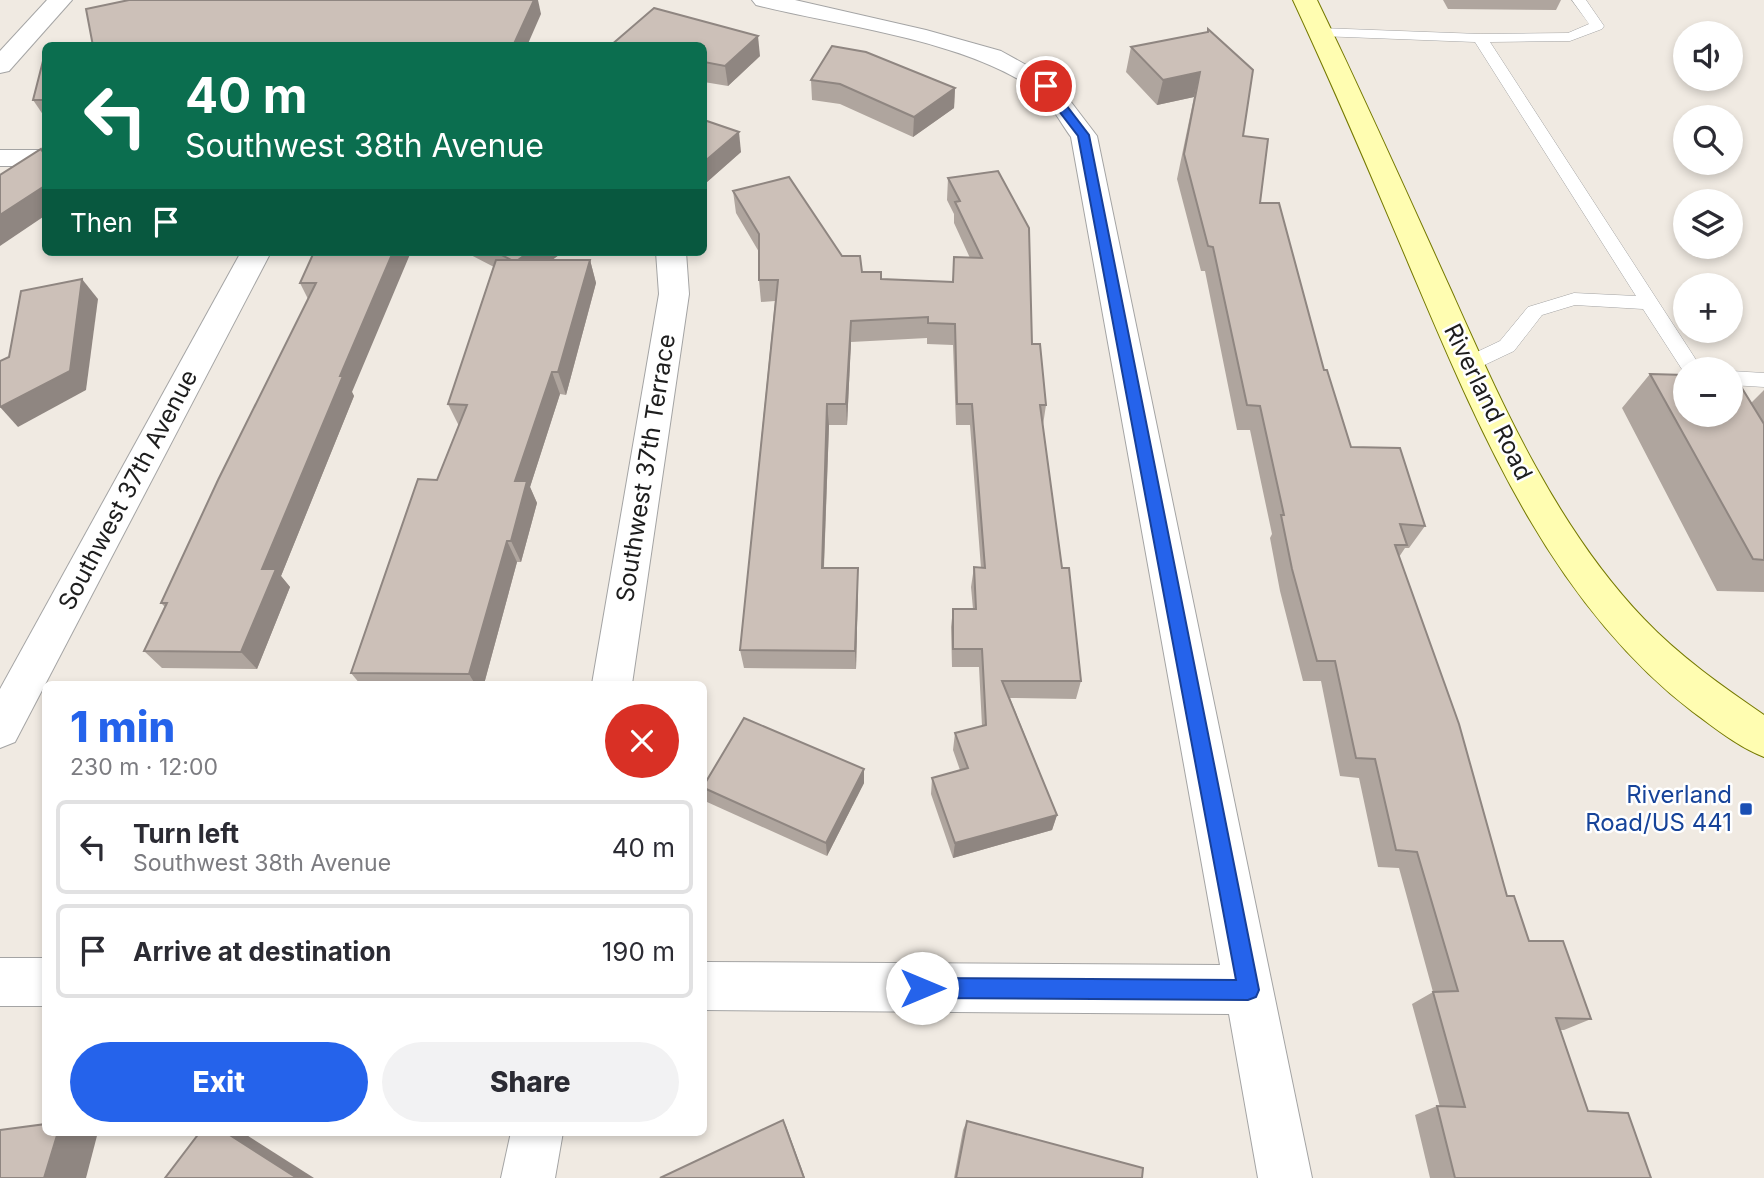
<!DOCTYPE html>
<html lang="en">
<head>
<meta charset="utf-8">
<style>
  body { margin:0; font-family:Inter,sans-serif; background:#f2f2f3; color:#2b2b33; height:100vh; display:flex; flex-direction:column; font-size:26px; white-space:nowrap }
  * { box-sizing:border-box; margin:0 }
  p { font-size:23px; color:#7c7c81 }
  .icon { flex:none; width:38px; height:38px; fill:none; stroke:currentColor; stroke-width:2; stroke-linecap:round; stroke-linejoin:round }
  .map { position:relative; flex:1; overflow:hidden }
  .details { position:absolute; left:42px; top:681px; width:665px; height:455px; display:flex; flex-direction:column; background:#fff; border-radius:10px; box-shadow:0 4px 10px #0003 }
  .details>* { flex:none }
  .top-card { position:absolute; left:42px; top:42px; width:665px; height:214px; border-radius:10px; box-shadow:0 4px 10px #0003; background:#0b6e4f; color:#fff; overflow:hidden }
  .controls { position:absolute; left:1673px; top:21px; display:grid; gap:14px }
  .controls a { display:grid; place-items:center; width:70px; height:70px; border-radius:50%; background:#fff; box-shadow:0 4px 10px #0003; font-size:35px }
  .pin { position:absolute; display:grid; place-items:center; width:60px; height:60px; color:#fff; margin:-30px; border:4px solid #fff; border-radius:50%; box-shadow:0 2px 7px #0007 }
  .me { position:absolute; width:77px; margin:-38px; rotate:90deg; stroke-linejoin:round; filter:drop-shadow(0 0 5px #0008) }
  .turn { display:flex; align-items:center; gap:24px; height:147px; padding:0 28px; font-size:32px }
  .turn .icon { width:91px; height:91px; stroke-width:2.5 }
  .turn b { display:block; font-size:49px; line-height:60px }
  .then { display:flex; align-items:center; height:66px; padding:0 28px; background:#0003; gap:14px; font-size:26px }
  .round { display:grid; place-items:center; flex:none; width:74px; height:74px; border-radius:37px; background:#f2f2f3 }
  .headline { display:flex; align-items:center; justify-content:space-between; height:119px; padding:0 28px }
  h1 { font-size:42px; font-weight:800; line-height:52px; color:#2563eb }
  .cta { display:flex; gap:14px; margin-top:auto; padding:14px 28px }
  .cta a { flex:1; height:80px; border-radius:42px; background:#2563eb; color:#fff; font-size:28px; font-weight:800; line-height:80px; text-align:center }
  .cta a+a { background:#f2f2f3; color:#2b2b33 }
  ul { padding:0; list-style:none }
  li { display:flex; align-items:center; gap:21px; height:94px; margin:0 14px 10px; padding:0 14px; border:4px solid #e1e1e2; border-radius:10px }
  li div { flex:1 }
  li b { display:block; font-size:26px }
  li em { font-style:normal }
  .map>svg:first-child { display:block }
  .lines { fill:none; stroke-linecap:round; stroke-linejoin:round }
  .lane-casing { stroke:#a4a4a4; stroke-width:1 }
  .street-casing { stroke:#a4a4a4; stroke-width:2 }
  .secondary-casing { stroke:#757900; stroke-width:2 }
  .lane { fill:#fff; fill-rule:evenodd }
  .street { fill:#fff; fill-rule:evenodd }
  .secondary { fill:#fffdb1; fill-rule:evenodd }
  .wall { fill:#afa59e }
  .shaded-wall { fill:#8f8681 }
  .building { fill:#ccc0b8; stroke:#8f8681; stroke-width:2 }
  .route { fill:#2563eb; stroke:#184099; stroke-width:2 }
  .transit-dot { fill:#1a4fb4; stroke:#fff; stroke-width:2.5 }
  .labels { text-anchor:middle; stroke-width:5; stroke-linejoin:round; paint-order:stroke }
  .street-label { font-size:24px; fill:#1d1d1d; stroke:#fff }
  .transit-label { font-size:24px; fill:#164399; stroke:#fff; text-anchor:end }
</style>
</head>
<body>
<div class="map">
<svg width="1764" height="1178" viewBox="0 0 1764 1178">
  <rect width="100%" height="100%" fill="#f0eae2"/>
  <g class="lines">
    <defs>
      <g id="lane">
        <path d="M1572,0H1586L1604,26L1602,29L1570,41L1490,42L1702,369H1685V374L1643,309L1575,305L1542,315L1514,351L1476,369H1462L1459,364L1462,359L1500,341L1528,307L1574,293L1636,296L1475,42L1320,36L1313,32L1320,28L1480,34L1568,33L1589,24Z"/>
        <path d="M1731,371L1764,373V387L1731,385Z"/>
      </g>
      <g id="street">
        <path d="M47,0H72L9,71L0,73V51Z"/>
        <path d="M752,0H795L926,30L1001,51L1055,81L1097,136L1312,1178H1258L1229,1014L704,1010V962L1220,965L1071,137C1060,122 1049,100 1035,90C966,40 839,26 756,5Z"/>
        <rect x="0" y="150" width="46" height="16"/>
        <path d="M241,252H271L15,742L0,748V689Z"/>
        <path d="M656,252H686L689,294L632,684H592L659,294Z"/>
        <rect x="0" y="958" width="46" height="48"/>
        <path d="M511,1132H563L555,1178H501Z"/>
      </g>
      <path id="secondary" d="M1293,0H1317C1363,95 1406,191 1450,288C1502,404 1555,526 1644,619C1679,656 1722,686 1764,715V757C1738,747 1715,728 1693,712C1549,601 1479,429 1410,267C1372,177 1334,88 1293,0Z"/>
    </defs>
    <!-- lane casing -->
    <use href="#lane" class="lane-casing"/>
    <!-- street casing -->
    <use href="#street" class="street-casing"/>
    <!-- secondary casing -->
    <use href="#secondary" class="secondary-casing"/>
    <!-- lane -->
    <use href="#lane" class="lane"/>
    <!-- street -->
    <use href="#street" class="street"/>
    <!-- secondary -->
    <use href="#secondary" class="secondary"/>
  </g>
  <!-- wall -->
  <g class="wall">
    <path d="M1443,0H1561L1556,10L1448,9Z"/>
    <path d="M1208,32L1243,136L1260,203L1324,370L1351,447L1425,526L1409,548H1405L1399,557L1507,896L1529,941L1591,1019L1564,1030H1560L1588,1111L1651,1178H1430L1415,1115L1437,1106L1440,1107L1412,1004L1433,992L1399,868L1378,867L1359,778L1340,776L1321,681H1303L1280,591L1270,538L1272,534L1250,430H1237L1205,271H1201L1177,179L1194,97L1157,105L1126,72L1131,47Z"/>
    <path d="M704,46L760,56L728,86L704,82Z"/>
    <path d="M46,57V119L33,100Z"/>
    <path d="M811,80L955,88L954,108L913,137L840,104L812,100Z"/>
    <path d="M704,120L741,152L707,182L704,181Z"/>
    <path d="M948,178L1032,344L1046,405L1043,425L1062,568L1081,681L1076,699L1010,698L1057,815L1052,830L953,858L931,794L932,778L960,770L953,750L955,733L982,726L979,667H952L951,627L953,609H973L971,587L974,567L981,568L970,425H956L953,345L927,344V338L851,342L847,425H829L824,568H858V587L856,669L744,668L740,650L775,301L761,302L759,280V252L736,213L733,191L842,256L862,272L881,279L953,282L954,257L970,258L954,223V214L947,200Z"/>
    <path d="M314,252L352,392L354,396L281,576L290,587L257,669L162,668L144,651L165,607L161,603L308,299L300,283Z"/>
    <path d="M465,252H563L552,260H590L596,283L566,395L560,394L530,487L537,503L521,562H517L484,684H360L351,673L437,480L459,426L448,404L494,267Z"/>
    <path d="M1650,374L1751,403L1764,390V592L1717,591L1622,408Z"/>
    <path d="M864,769V783L827,856L707,802L704,791V785Z"/>
    <path d="M967,1121L1142,1178H954L963,1130Z"/>
  </g>
  <!-- shaded-wall -->
  <g class="shaded-wall">
    <path d="M534,0H538L541,14L527,46H513Z"/>
    <path d="M758,36L760,56L728,86L725,66Z"/>
    <path d="M1200,72L1194,97L1157,105L1163,80Z"/>
    <path d="M955,88L954,108L913,137L914,117Z"/>
    <path d="M739,132L741,152L707,182L704,162Z"/>
    <path d="M46,185V215L0,246V215Z"/>
    <path d="M393,252H411L352,392L354,396L281,576L290,587L257,669L241,652L262,569L340,376Z"/>
    <path d="M529,252H563L522,282L515,262Z"/>
    <path d="M590,260L596,283L566,395L558,372Z"/>
    <path d="M82,279L98,299L86,390L18,427L0,407Z"/>
    <path d="M851,321V342L847,425L846,404Z"/>
    <path d="M552,372L560,394L530,487L537,503L521,562L511,541L515,481Z"/>
    <path d="M827,404L829,425L823,587L822,568Z"/>
    <path d="M507,541L517,562L484,684H475L469,674Z"/>
    <path d="M858,568V587L856,669L855,651Z"/>
    <path d="M864,769V783L827,856L826,843Z"/>
    <path d="M1057,815L1052,830L953,858L955,843Z"/>
    <path d="M783,1120L786,1126L805,1178H804Z"/>
    <path d="M58,1132H98L86,1178H44Z"/>
    <path d="M225,1132H242L314,1178H297Z"/>
  </g>
  <!-- building -->
  <g class="building">
    <path d="M129,0H534L513,46H93L86,9Z"/>
    <path d="M654,8L758,36L725,66L704,62V46H610Z"/>
    <path d="M1208,29L1253,70L1243,136L1268,139L1260,203H1279L1324,370H1327L1351,447L1400,448L1425,526L1400,524L1407,545H1395L1459,724L1507,896H1514L1529,941H1563L1591,1019L1556,1018L1588,1111L1628,1113L1651,1178H1455L1437,1106L1465,1107L1433,992L1458,991L1417,852L1396,850L1375,759L1356,758L1335,661H1317L1292,569L1281,515H1284L1260,406L1247,405L1213,247L1208,246L1184,154L1200,72L1163,80L1131,47L1208,32Z"/>
    <path d="M832,46L866,52L955,88L914,117L840,84L811,80Z"/>
    <path d="M44,57H46V100H33Z"/>
    <path d="M704,120L739,132L704,162Z"/>
    <path d="M41,149L46,157V185L0,215V175Z"/>
    <path d="M998,171L1029,228L1032,344H1040L1046,405H1040L1062,568H1069L1081,681H1002L1057,815L955,843L932,778L968,768L955,733L986,725L982,649H953V609H976L974,567L985,568L972,404H957L955,324L928,323V317L851,321L846,404H827L822,568H858L855,651L740,650L778,280H759V234L733,191L789,177L842,256H860L862,272H881V279L953,282L954,257L982,258L955,202L960,201L948,178Z"/>
    <path d="M314,252H393L340,376H343L262,569H276L241,652L144,651L167,603H161L218,480L316,283H300Z"/>
    <path d="M496,252H529L518,260H511Z"/>
    <path d="M496,260H590L558,372H552L515,481H527L511,541H507L469,674L351,673L418,479L437,480L467,405L448,404Z"/>
    <path d="M82,279L70,371L0,407V361L9,357L21,291Z"/>
    <path d="M1650,374L1685,375V415H1731V385H1740L1764,424V560L1753,559Z"/>
    <path d="M744,718L864,769L826,843L704,788V785Z"/>
    <path d="M783,1120L804,1178H660Z"/>
    <path d="M967,1121L1143,1168L1142,1178H956Z"/>
    <path d="M46,1124V1132H58L44,1178H0V1130Z"/>
    <path d="M200,1132H225L297,1178H165Z"/>
  </g>
  <!-- route -->
  <path class="route" d="M1042,84H1050L1089,135L1259,990L1256,997L1248,1000L922,998L914,995L911,988L914,981L922,978L1236,980L1078,136L1042,89Z"/>
  <!-- markers -->
  <rect class="transit-dot" x="1739" y="802" width="14" height="14" rx="3.5"/>
  <g class="labels">
    <!-- street labels -->
    <g class="street-label">
      <text transform="translate(1488 402) rotate(64)" y="8">Riverland Road</text>
      <text transform="translate(646 468) rotate(-81)" y="8">Southwest 37th Terrace</text>
      <text transform="translate(128 490) rotate(-62)" y="8">Southwest 37th Avenue</text>
    </g>
    <!-- transit labels -->
    <g class="transit-label">
      <text x="1732" y="803">Riverland<tspan x="1732" dy="28">Road/US 441</tspan></text>
    </g>
  </g>
</svg>
<div class="controls">
<a><svg class="icon" aria-label="sound" viewBox="0 0 24 24"><path d="M4 9h4l5-4v14l-5-4H4zM17 9q2 3 0 6"/></svg></a>
<a><svg class="icon" aria-label="search" viewBox="0 0 24 24"><circle cx="10" cy="10" r="6"/><path d="M15 15l6 6"/></svg></a>
<a><svg class="icon" aria-label="layers" viewBox="0 0 24 24"><path d="M12 4l9 5-9 5-9-5zM3 14l9 5 9-5"/></svg></a>
<a>+</a>
<a>−</a>
</div>
<div class="pin" style="left:1046px;top:86px;background:#d93025"><svg class="icon" aria-label="arrive" viewBox="0 0 24 24"><path d="M6 21V4h12l-3 4 3 4H6"/></svg></div>
<svg class="me" style="left:922px;top:988px" viewBox="-20 -20 40 40"><circle r="19" fill="#fff"/><path d="M0-13L10 11 0 6-10 11z" fill="#2563eb"/></svg>
<div class="top-card">
<div class="turn"><svg class="icon" aria-label="left" viewBox="0 0 24 24"><path d="M17 20v-9H6M10 6l-5 5 5 5"/></svg><div><b>40 m</b>Southwest 38th Avenue</div></div>
<div class="then">Then<svg class="icon" aria-label="arrive" viewBox="0 0 24 24"><path d="M6 21V4h12l-3 4 3 4H6"/></svg></div>
</div>
<section class="details">
<div class="headline"><div><h1>1 min</h1><p>230 m · 12:00</p></div><a class="round" style="background:#d93025;color:#fff"><svg class="icon" aria-label="close" viewBox="0 0 24 24"><path d="M6 6l12 12M18 6L6 18"/></svg></a></div>
<ul>
<li><svg class="icon" aria-label="left" viewBox="0 0 24 24"><path d="M17 20v-9H6M10 6l-5 5 5 5"/></svg><div><b>Turn left</b><p>Southwest 38th Avenue</p></div><em>40 m</em></li>
<li><svg class="icon" aria-label="arrive" viewBox="0 0 24 24"><path d="M6 21V4h12l-3 4 3 4H6"/></svg><div><b>Arrive at destination</b></div><em>190 m</em></li>
</ul>
<div class="cta"><a>Exit</a><a>Share</a></div>
</section>
</div>
</body>
</html>
